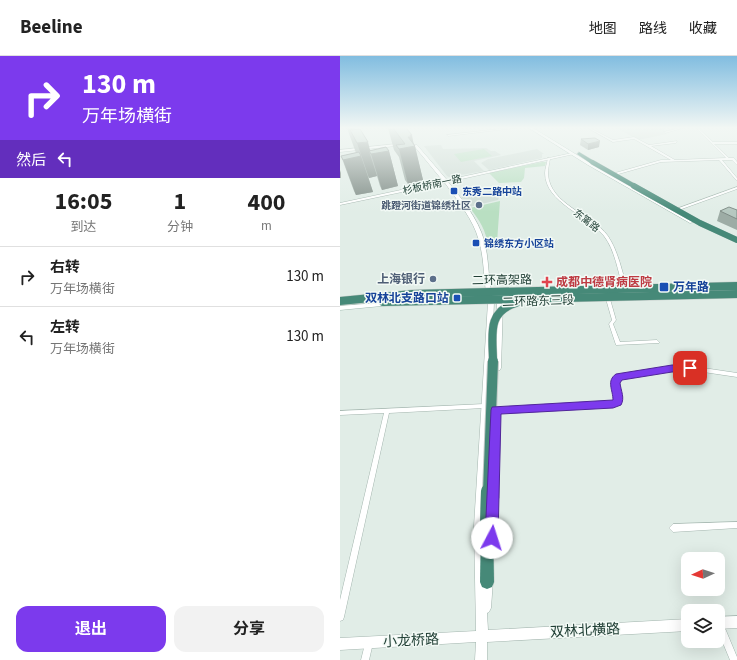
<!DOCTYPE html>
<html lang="zh">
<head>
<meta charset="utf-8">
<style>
  body { margin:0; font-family:"Source Sans 3","Noto Sans SC",sans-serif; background:#f2f2f2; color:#222; height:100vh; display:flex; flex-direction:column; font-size:15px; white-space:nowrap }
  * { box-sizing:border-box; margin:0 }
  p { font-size:13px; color:#767676 }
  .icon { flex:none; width:22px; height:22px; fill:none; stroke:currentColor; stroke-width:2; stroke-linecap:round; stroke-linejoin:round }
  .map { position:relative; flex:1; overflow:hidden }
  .panel { display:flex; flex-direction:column; background:#fff; width:340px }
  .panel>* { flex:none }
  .banner { background:#7c3aed; color:#fff; overflow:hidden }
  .needle { width:26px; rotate:267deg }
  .fabs { position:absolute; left:341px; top:496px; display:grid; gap:8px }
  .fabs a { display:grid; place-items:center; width:44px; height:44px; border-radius:8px; background:#fff; box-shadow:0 4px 16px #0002; font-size:20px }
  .pin { position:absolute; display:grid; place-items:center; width:34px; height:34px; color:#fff; margin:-17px; border-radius:8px; box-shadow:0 2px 6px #0006 }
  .me { position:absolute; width:44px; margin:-22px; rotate:5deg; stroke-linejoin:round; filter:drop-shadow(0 0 3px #0008) }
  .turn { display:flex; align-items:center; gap:14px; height:84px; padding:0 16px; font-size:18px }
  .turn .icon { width:52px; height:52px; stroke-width:2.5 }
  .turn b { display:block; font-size:28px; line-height:34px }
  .then { display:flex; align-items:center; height:38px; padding:0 16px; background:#0003; gap:8px; font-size:15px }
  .eta { display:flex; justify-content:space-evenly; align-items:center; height:68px; text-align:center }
  .eta b { font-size:24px; font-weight:700; line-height:28px }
  .primary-button { display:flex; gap:8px; margin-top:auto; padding:8px 16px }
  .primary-button a { flex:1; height:46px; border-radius:12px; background:#7c3aed; color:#fff; font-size:16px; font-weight:700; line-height:46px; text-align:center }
  .primary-button a+a { background:#f2f2f2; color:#222 }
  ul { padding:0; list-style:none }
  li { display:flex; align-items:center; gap:12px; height:60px; padding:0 16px; border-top:1px solid #e0e0e0 }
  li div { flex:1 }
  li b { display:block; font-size:15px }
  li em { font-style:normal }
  header { display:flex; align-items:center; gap:24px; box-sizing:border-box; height:56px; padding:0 20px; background:#fff; border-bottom:1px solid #e0e0e0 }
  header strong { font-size:19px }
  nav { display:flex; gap:22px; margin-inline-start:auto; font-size:14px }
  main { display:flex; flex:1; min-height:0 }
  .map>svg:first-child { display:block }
  .built { fill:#cfddd6 }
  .green { fill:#b9dfc2 }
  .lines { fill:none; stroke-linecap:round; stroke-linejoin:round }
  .minor-casing { stroke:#a3b5ae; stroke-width:1 }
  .tertiary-casing { stroke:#a3b5ae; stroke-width:1 }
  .secondary-casing { stroke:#9fb9af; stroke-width:1 }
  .trunk-casing { stroke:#c1c9c6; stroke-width:1 }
  .minor { fill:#fff; fill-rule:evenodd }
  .tertiary { fill:#fff; fill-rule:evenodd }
  .secondary { fill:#fff; fill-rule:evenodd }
  .trunk { fill:#468978; fill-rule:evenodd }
  .trunk-bridge-far4-casing { stroke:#c1c9c6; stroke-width:5; stroke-linecap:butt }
  .trunk-bridge-far3-casing { stroke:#c1c9c6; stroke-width:6; stroke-linecap:butt }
  .trunk-bridge-far2-casing { stroke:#c1c9c6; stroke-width:9; stroke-linecap:butt }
  .trunk-bridge-far1-casing { stroke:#c1c9c6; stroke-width:12; stroke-linecap:butt }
  .trunk-bridge-casing { stroke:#c1c9c6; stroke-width:14; stroke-linecap:butt }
  .trunk-bridge-far4 { stroke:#468978; stroke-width:4.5 }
  .trunk-bridge-far3 { stroke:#468978; stroke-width:6 }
  .trunk-bridge-far2 { stroke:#468978; stroke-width:8 }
  .trunk-bridge-far1 { stroke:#468978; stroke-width:10 }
  .trunk-bridge { stroke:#468978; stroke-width:14 }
  .wall { fill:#9daca5 }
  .shaded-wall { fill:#7f8c86 }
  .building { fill:#b6c8c0; stroke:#7f8c86 }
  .route { fill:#7c3aed; stroke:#51269a }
  .transit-dot { fill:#1a4fb4; stroke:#f2f9f5; stroke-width:1.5 }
  .service-dot { fill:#5c6f8a; stroke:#f2f9f5; stroke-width:1.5 }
  .health-dot { fill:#e0444e; stroke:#f2f9f5; stroke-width:1.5 }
  .labels { text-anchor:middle; stroke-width:3; stroke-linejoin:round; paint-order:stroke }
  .far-street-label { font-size:10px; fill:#203f35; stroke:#f2f9f5 }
  .far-transit-label { font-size:10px; font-weight:bold; fill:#164399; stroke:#f2f9f5; text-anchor:start }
  .far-service-label { font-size:10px; font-weight:bold; fill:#4e5e75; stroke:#f2f9f5; text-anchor:end }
  .service-label { font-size:12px; font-weight:bold; fill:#4e5e75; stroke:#f2f9f5; text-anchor:end }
  .street-label { font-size:12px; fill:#203f35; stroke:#f2f9f5 }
  .health-label { font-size:12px; font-weight:bold; fill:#be3a42; stroke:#f2f9f5; text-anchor:start }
  .transit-label { font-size:12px; font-weight:bold; fill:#164399; stroke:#f2f9f5; text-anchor:start }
  .near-street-label { font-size:14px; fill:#203f35; stroke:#f2f9f5 }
</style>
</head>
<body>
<header>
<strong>Beeline</strong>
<nav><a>地图</a><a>路线</a><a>收藏</a></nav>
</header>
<main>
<section class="panel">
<div class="banner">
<div class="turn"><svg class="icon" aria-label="right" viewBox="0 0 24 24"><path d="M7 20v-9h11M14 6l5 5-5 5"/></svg><div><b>130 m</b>万年场横街</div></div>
<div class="then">然后<svg class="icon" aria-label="left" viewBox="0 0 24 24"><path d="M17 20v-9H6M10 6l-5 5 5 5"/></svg></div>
</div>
<div class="eta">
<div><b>16:05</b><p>到达</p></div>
<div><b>1</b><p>分钟</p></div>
<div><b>400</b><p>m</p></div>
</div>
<ul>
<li><svg class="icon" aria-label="right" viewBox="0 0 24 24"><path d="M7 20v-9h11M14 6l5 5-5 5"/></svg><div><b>右转</b><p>万年场横街</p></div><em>130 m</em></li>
<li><svg class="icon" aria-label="left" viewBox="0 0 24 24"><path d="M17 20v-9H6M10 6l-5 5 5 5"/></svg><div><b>左转</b><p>万年场横街</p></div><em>130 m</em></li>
</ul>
<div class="primary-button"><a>退出</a><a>分享</a></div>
</section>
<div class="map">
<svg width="397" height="604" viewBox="0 0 397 604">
  <rect width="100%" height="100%" fill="#e1ede7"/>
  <!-- built -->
  <g class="built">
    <path d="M277,72H323L327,78L298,84Z"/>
    <path d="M101,89L103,93L146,92L151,95H155L161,99L134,105L144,115L109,121L107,120L84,90Z"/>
    <path d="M197,93L204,98H202V102L149,114L141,107L148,103Z"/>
    <path d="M162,133L158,144L129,151L121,141Z"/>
  </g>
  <!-- green -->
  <g class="green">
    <path d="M144,93L152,100L121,106L114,98Z"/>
    <path d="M202,106H206L205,110L185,112L184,122L181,126L159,127L149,117Z"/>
    <path d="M160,145L157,186L148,191C146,174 140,165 130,152Z"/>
  </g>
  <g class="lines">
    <defs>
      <g id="minor">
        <path d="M169,72H175L108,80L107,79Z"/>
        <path d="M248,72H250L273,84L294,81L309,89L337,85L336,87L311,90L335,104L386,102L356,72H358L373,86H397V88H374L389,102H394L397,106V109L392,104H382L397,122V125L379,104L321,106L275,119V117L321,104H331L294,83L273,86Z"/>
        <path d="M340,72H343L325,77L324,76Z"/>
        <path d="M208,102L210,103C209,108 208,113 208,118C210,149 252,158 268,180C278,195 282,215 287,232L286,233H285L283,232C278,216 275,194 264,180C248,159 205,147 205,117C205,113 207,107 208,102Z"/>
        <path d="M397,131V133L339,154L336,153Z"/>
        <path d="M266,242H270V243L276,264L273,268L280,286L317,284L319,286V287L276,289L269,268L272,264L266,243Z"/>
        <path d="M350,310L397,317V321L350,314L332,315L291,320L278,324V329L281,340L279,348L273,350L156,356H154L153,354L154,352H156L272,346L275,345V343L273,326L274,322L291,316L332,311Z"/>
        <path d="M144,348H146L147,350L146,352H144L49,357L4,561L3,564L0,565V544L44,357L0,359V355Z"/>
        <path d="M397,466V472L333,476L329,472L333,468Z"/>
        <path d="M378,564L382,565L397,601V604H390L378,575Z"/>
        <path d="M29,583L32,584L33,587L29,604H21L26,584Z"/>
      </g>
      <g id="tertiary">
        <path d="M65,87L77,89L107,124L232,97L234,98L108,126C122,143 138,163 144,184C149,202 148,222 152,240H157L163,246L161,312L160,314H154L153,312L157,246L153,243L154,246L144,470L146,520L148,519L152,520L153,524L151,552L149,556L147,557L148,574L348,563V575L147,586V604H135L136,586L0,594V582L136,575L134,470L148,246C143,226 145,205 139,185C134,164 117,144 105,127L0,149V147L103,125L75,91L65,89L0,96V94Z"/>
        <path d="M156,367L159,369L160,371L159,442L157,445L154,447L151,445L149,442L152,371L153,369Z"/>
        <path d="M397,560V572L378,573V561Z"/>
      </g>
      <g id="secondary">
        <path d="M189,72H193L250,107L354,166L350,167L248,109Z"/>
        <path d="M50,246L52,247L53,248L52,249L0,254V250Z"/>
      </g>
      <g id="trunk">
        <path d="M239,96L254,105V107H250L237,98Z"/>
        <path d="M147,462L151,464L153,468L154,526L152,531L147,533L142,531L140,526L141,468L143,464Z"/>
      </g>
    </defs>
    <!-- minor casing -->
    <use href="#minor" class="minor-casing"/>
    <!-- tertiary casing -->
    <use href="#tertiary" class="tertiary-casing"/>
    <!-- secondary casing -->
    <use href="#secondary" class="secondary-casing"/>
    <!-- trunk casing -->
    <use href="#trunk" class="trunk-casing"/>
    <!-- minor -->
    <use href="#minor" class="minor"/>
    <!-- tertiary -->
    <use href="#tertiary" class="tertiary"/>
    <!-- secondary -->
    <use href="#secondary" class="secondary"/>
    <!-- trunk -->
    <use href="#trunk" class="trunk"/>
    <defs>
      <path id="trunk-bridge-far4" d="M252,106L296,131"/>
      <path id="trunk-bridge-far3" d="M294,130L360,167L397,184"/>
      <g id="trunk-bridge-far2">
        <path d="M0,245L72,238L397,230"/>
        <path d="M43,246L397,238"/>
        <path d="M153,306C153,280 146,256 176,247"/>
      </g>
      <path id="trunk-bridge-far1" d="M148,436L153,305"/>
      <path id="trunk-bridge" d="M147,468L148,435"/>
    </defs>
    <!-- trunk-bridge-far4 casing -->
    <use href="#trunk-bridge-far4" class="trunk-bridge-far4-casing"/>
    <!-- trunk-bridge-far3 casing -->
    <use href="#trunk-bridge-far3" class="trunk-bridge-far3-casing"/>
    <!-- trunk-bridge-far2 casing -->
    <use href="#trunk-bridge-far2" class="trunk-bridge-far2-casing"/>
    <!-- trunk-bridge-far1 casing -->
    <use href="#trunk-bridge-far1" class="trunk-bridge-far1-casing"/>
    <!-- trunk-bridge casing -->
    <use href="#trunk-bridge" class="trunk-bridge-casing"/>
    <!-- trunk-bridge-far4 -->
    <use href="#trunk-bridge-far4" class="trunk-bridge-far4"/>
    <!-- trunk-bridge-far3 -->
    <use href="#trunk-bridge-far3" class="trunk-bridge-far3"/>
    <!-- trunk-bridge-far2 -->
    <use href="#trunk-bridge-far2" class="trunk-bridge-far2"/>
    <!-- trunk-bridge-far1 -->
    <use href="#trunk-bridge-far1" class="trunk-bridge-far1"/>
    <!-- trunk-bridge -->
    <use href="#trunk-bridge" class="trunk-bridge"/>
  </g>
  <!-- wall -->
  <g class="wall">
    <path d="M7,72H15V74L30,94L49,95L58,130L42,134L40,130L37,120L29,122L28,120L33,136L16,139L14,135L1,100L16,97Z"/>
    <path d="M48,72H66L74,88L83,124L68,128L65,124L59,101L54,94Z"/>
    <path d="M241,83L259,91L248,94L240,89Z"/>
    <path d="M397,154V174L377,165L380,155Z"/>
  </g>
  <!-- shaded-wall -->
  <g class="shaded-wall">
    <path d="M11,72H15L20,87L28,86L31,98L49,95L58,130L42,134L31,98L29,95L37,120L29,122L17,87L11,74Z"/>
    <path d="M70,79H72L74,90H75L83,124L68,128L59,93L70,91L68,81Z"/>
    <path d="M260,85L259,91L248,94V88Z"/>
    <path d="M21,100L33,136L16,139L3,104Z"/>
    <path d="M0,114L1,117V122H0Z"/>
  </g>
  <!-- building -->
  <g class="building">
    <path d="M9,72H11V74L20,73L28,86L17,87Z"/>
    <path d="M53,72H66L72,79H70L71,81H68L75,90L59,93L56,89L65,88Z"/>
    <path d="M255,82L260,85L248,88L241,83Z"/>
    <path d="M46,91L49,95L31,98L29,95Z"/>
    <path d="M19,96L21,100L3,104L1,100Z"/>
    <path d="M389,151L397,154V163L380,155Z"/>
  </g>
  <!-- sky -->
  <linearGradient id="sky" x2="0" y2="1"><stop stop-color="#81bde0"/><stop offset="0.46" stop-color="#f2f7f4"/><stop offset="1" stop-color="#f2f7f4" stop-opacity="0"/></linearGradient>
  <rect width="397" height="156" fill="url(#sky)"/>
  <!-- route -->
  <path class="route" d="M332,309H350L355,312L350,316H332L282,324L280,327C281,335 285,342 281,349L273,352L161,358L158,482L156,487L152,489L147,487L145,482L151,354L152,351L273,344C273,334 266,325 276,318Z"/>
  <!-- markers -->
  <g class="transit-dot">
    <rect x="110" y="131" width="8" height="8" rx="2"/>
    <rect x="132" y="183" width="8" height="8" rx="2"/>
    <rect x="319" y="226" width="10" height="10" rx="2"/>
    <rect x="113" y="238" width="8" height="8" rx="2"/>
  </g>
  <g class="service-dot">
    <circle cx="139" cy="149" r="4"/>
    <circle cx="93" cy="223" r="4"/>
  </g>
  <path class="health-dot" d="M205 220h4v4h4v4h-4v4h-4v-4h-4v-4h4z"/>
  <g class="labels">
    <!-- far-street labels -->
    <g class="far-street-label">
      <text transform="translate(92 128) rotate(-12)" y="4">杉板桥南一路</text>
      <text transform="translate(247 164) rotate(38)" y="4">东篱路</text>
    </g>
    <!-- far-transit labels -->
    <g class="far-transit-label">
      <text x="122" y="139">东秀二路中站</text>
      <text x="144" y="191">锦绣东方小区站</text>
    </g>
    <!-- far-service labels -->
    <g class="far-service-label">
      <text x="131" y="153">跳蹬河街道锦绣社区</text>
    </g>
    <!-- service labels -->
    <g class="service-label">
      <text x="85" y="227">上海银行</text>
    </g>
    <!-- street labels -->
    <g class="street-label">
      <text transform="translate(162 224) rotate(-1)" y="4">二环高架路</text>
      <text transform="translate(198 245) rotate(-2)" y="4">二环路东三段</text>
    </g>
    <!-- health labels -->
    <g class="health-label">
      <text x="216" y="230">成都中德肾病医院</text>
    </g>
    <!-- transit labels -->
    <g class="transit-label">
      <text x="333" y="235">万年路</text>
      <text x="109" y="246" text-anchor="end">双林北支路口站</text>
    </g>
    <!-- near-street labels -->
    <g class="near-street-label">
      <text transform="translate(245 574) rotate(-3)" y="5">双林北横路</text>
      <text transform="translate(71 584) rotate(-3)" y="5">小龙桥路</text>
    </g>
  </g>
</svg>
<div class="fabs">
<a><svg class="needle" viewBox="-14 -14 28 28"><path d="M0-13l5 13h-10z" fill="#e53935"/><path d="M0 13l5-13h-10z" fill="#767676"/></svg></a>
<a><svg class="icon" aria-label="layers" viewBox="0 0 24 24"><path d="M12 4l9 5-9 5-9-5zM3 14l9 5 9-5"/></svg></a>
</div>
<div class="pin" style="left:350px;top:312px;background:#d93025"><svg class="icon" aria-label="arrive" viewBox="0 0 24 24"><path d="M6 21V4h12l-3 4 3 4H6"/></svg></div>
<svg class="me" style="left:152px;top:482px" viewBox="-20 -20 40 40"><circle r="19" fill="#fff"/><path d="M0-13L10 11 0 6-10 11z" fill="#7c3aed"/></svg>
</div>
</main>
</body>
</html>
